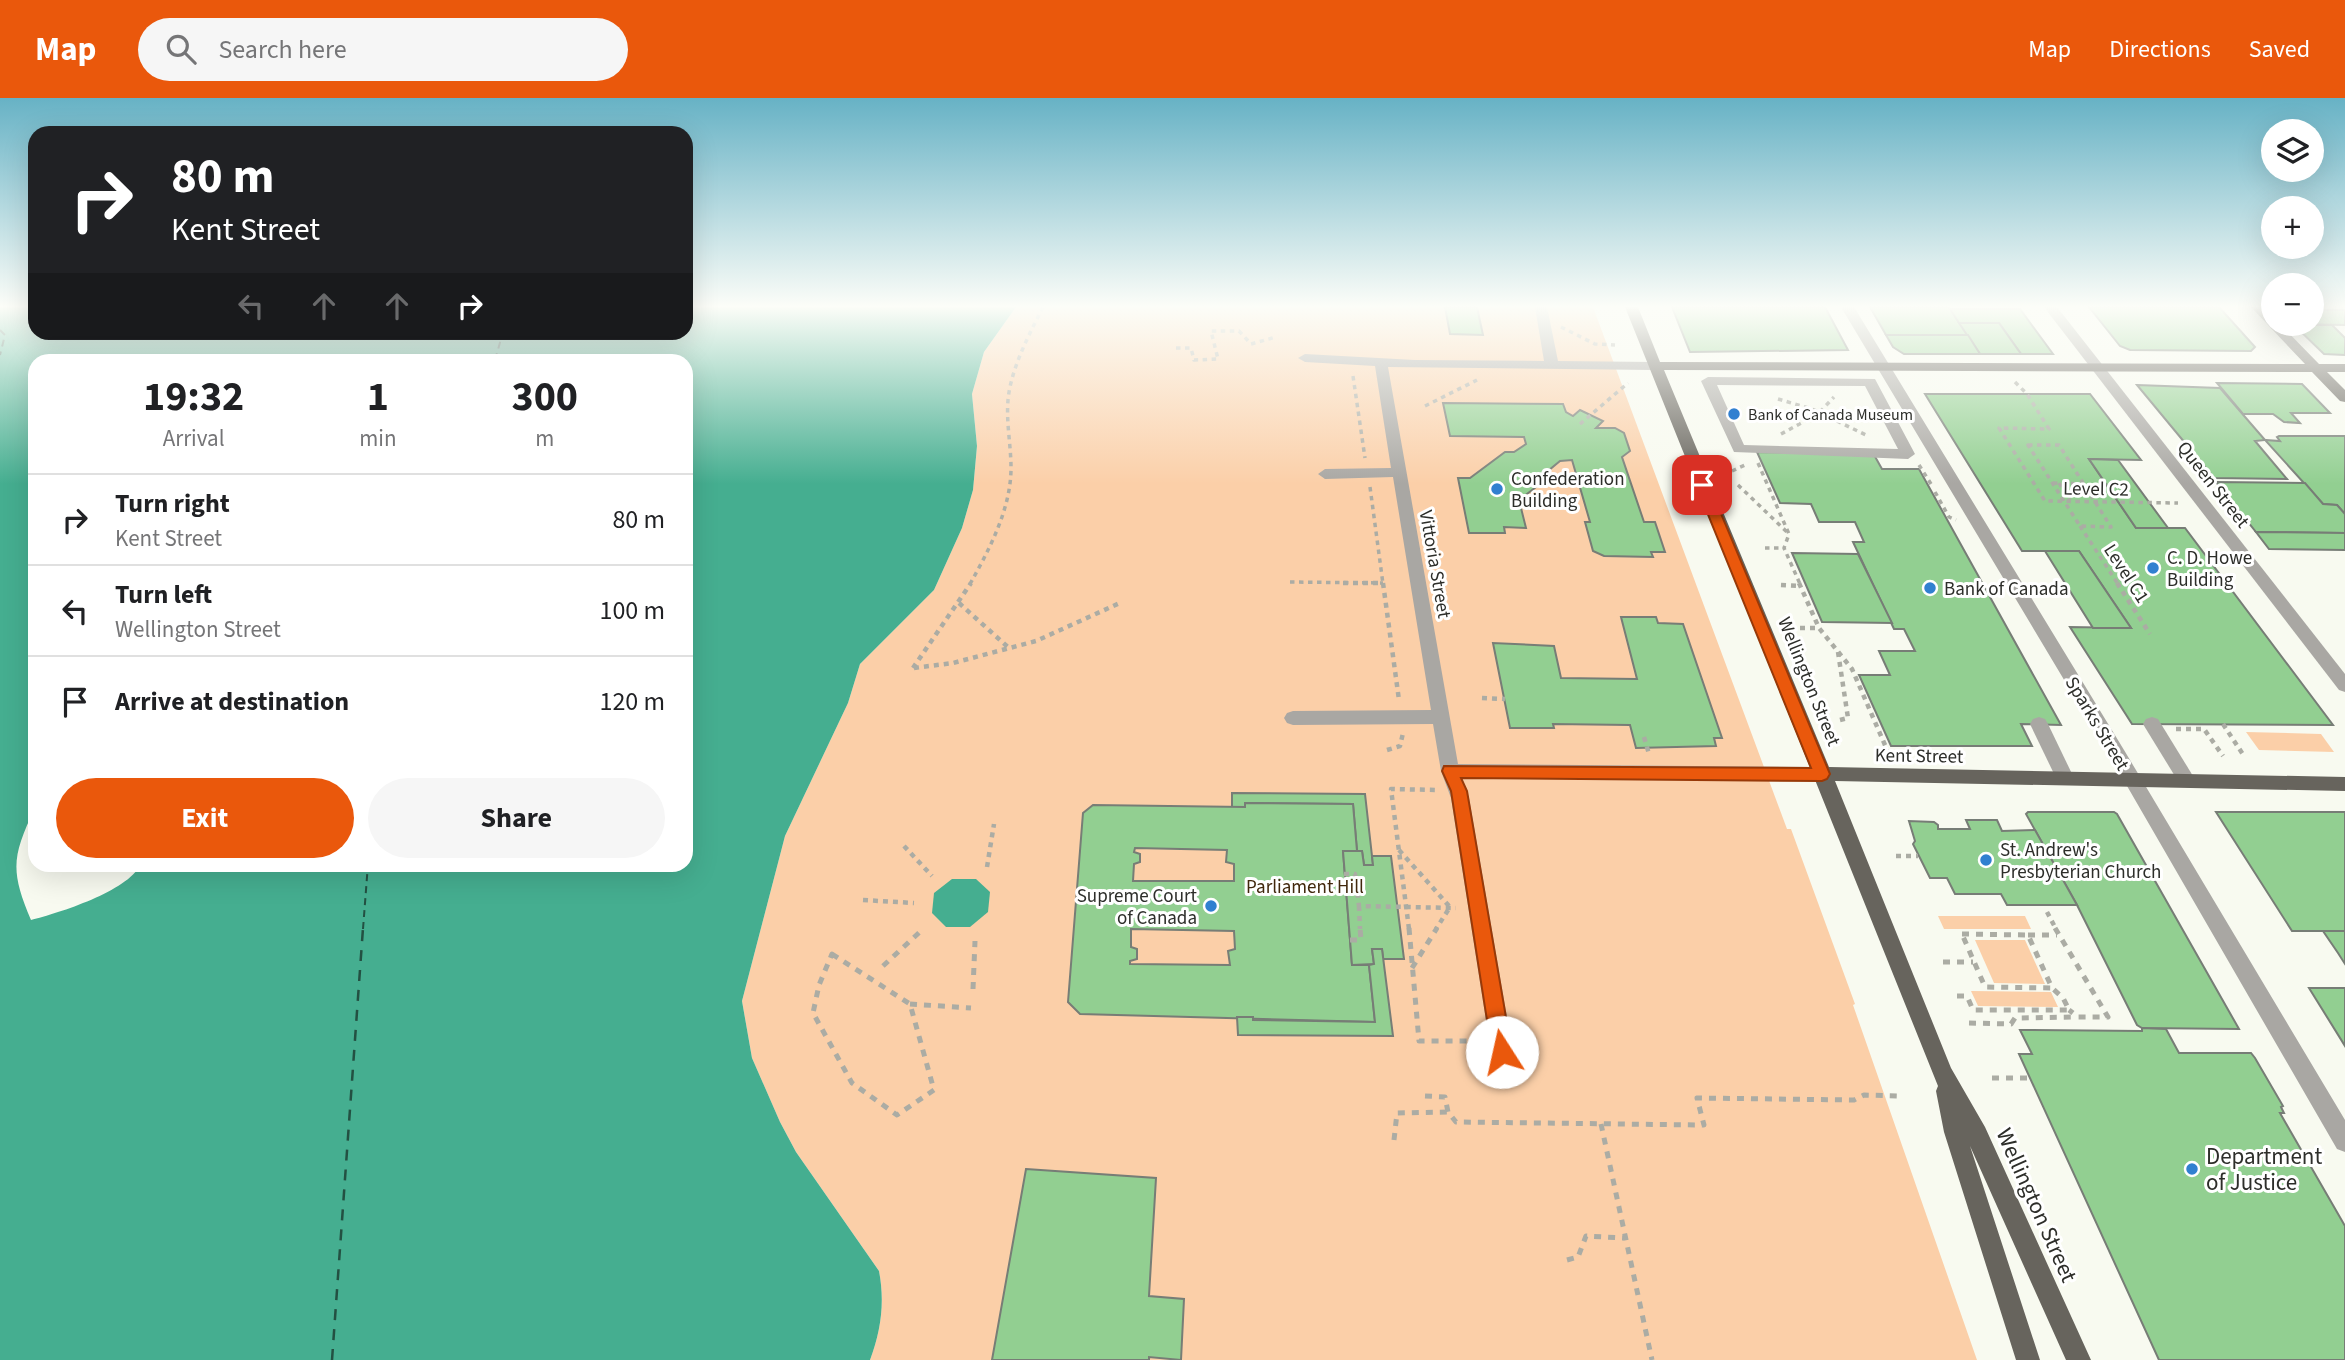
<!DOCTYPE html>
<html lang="en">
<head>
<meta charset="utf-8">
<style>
  body { margin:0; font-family:"Source Sans 3",sans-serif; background:#f6f6f6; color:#202124; height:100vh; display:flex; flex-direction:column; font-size:26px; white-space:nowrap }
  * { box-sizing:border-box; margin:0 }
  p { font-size:23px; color:#757577 }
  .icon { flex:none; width:38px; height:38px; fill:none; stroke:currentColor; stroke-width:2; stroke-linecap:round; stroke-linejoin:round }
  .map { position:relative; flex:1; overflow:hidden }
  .sheet { position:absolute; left:28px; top:256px; width:665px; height:518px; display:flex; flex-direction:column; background:#fff; border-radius:21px; box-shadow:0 7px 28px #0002 }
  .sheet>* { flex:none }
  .banner { position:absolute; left:28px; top:28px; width:665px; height:214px; border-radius:21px; box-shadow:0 7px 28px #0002; background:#202124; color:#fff; overflow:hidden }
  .buttons { position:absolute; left:2261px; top:21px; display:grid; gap:14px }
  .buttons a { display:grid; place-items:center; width:63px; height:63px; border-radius:50%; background:#fff; box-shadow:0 7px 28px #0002; font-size:35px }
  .pin { position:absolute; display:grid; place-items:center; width:60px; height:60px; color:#fff; margin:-30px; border-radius:14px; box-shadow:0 4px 10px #0006 }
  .me { position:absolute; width:77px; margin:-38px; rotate:350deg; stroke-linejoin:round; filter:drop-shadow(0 0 5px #0008) }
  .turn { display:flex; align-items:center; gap:24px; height:147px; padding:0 28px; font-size:32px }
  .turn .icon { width:91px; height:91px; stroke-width:2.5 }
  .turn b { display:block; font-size:49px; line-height:60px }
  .lanes { display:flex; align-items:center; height:66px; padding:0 28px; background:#0003; justify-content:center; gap:35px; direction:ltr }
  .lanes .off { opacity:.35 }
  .eta { display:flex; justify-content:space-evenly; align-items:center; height:119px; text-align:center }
  .eta b { font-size:42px; font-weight:700; line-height:49px }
  .cta { display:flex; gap:14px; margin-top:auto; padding:14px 28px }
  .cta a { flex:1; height:80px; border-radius:42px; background:#ea580c; color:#fff; font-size:28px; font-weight:700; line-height:80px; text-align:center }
  .cta a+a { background:#f6f6f6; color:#202124 }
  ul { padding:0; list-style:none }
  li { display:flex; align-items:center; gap:21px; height:91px; padding:0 28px; border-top:2px solid #e0e0e0 }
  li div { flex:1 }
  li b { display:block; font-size:26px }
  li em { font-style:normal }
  header { display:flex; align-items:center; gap:42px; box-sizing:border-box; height:98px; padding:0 35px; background:#ea580c; color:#fff }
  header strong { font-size:33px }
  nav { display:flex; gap:38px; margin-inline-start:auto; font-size:24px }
  .search { width:490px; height:63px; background:#f6f6f6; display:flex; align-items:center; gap:18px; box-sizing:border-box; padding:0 24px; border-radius:38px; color:#757577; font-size:26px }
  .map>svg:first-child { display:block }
  .green { fill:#fbcfa8 }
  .water { fill:#45ae90; fill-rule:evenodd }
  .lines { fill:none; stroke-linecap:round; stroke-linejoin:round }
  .ferry-far1 { stroke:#235042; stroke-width:2; stroke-dasharray:7 5; stroke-linecap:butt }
  .ferry { stroke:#235042; stroke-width:2.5; stroke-dasharray:11 9; stroke-linecap:butt }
  .building { fill:#92cf91; stroke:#777d76; stroke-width:2; fill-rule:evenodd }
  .path-far2 { stroke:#abaca4; stroke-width:3.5; stroke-dasharray:4.5 4.5; stroke-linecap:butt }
  .path-far1 { stroke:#abaca4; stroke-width:4.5; stroke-dasharray:5 5; stroke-linecap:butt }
  .path { stroke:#abaca4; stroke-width:5; stroke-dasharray:7 7; stroke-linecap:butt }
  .minor { fill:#a9a7a3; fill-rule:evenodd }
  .major { fill:#67645d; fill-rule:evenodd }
  .route { fill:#ea580c; stroke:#983908; stroke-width:2 }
  .poi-dot { fill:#3180d0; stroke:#fff; stroke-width:2.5 }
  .labels { text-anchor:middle; stroke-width:6; stroke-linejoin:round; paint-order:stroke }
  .far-poi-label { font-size:16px; fill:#2d2e2a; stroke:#fff; text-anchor:start }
  .poi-label { font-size:19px; fill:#2d2e2a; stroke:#fff; text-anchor:start }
  .street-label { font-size:19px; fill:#2d2e2a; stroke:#fff }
  .park-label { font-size:19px; fill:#41270c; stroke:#fff }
  .near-poi-label { font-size:23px; fill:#2d2e2a; stroke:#fff; text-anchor:start }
  .near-street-label { font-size:23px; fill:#2d2e2a; stroke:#fff }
</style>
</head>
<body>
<header>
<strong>Map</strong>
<div class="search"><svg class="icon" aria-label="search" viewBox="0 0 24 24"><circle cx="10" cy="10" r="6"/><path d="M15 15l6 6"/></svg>Search here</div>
<nav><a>Map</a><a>Directions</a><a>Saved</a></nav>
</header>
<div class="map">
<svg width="2345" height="1262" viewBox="0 0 2345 1262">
  <rect width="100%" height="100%" fill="#f8faf0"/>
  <!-- green -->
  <g class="green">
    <path d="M1016,209H1593L1787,731H1791L1855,906L1853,907L1977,1262H870C881,1233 885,1204 879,1173L796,1054L780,1024L752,960L742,903L785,738L848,605L860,566L934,492L962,430L973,392L977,348L972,296L984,254Z"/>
    <path d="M2246,634L2321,636L2334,654L2259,652Z"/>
    <path d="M1938,818H2025L2031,831H1944Z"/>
    <path d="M1975,842H2025L2045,886L1994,885Z"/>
    <path d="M1971,893L2051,894L2058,909L1978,908Z"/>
  </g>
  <!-- water -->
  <g class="water">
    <path d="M0,209H35V234H686V209H1016L984,254L972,296L977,348L973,392L962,430L934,492L860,566L848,605L785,738L742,903L752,960L780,1024L796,1054L879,1173C885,1204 881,1233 870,1262H0ZM35,262H686V766L140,767C128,793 59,815 31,822C10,773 12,758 35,710Z"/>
    <path d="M952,781H976L990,794L988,814L970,829H946L932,815L934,795Z"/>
  </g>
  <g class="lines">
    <!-- ferry-far1 -->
    <g class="ferry-far1">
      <path d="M0,232L5,237L0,257"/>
      <path d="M495,262L503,234"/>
      <path d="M363,831L368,766"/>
    </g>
    <!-- ferry -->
    <path class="ferry" d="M332,1262L363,830"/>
  </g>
  <!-- building -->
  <g class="building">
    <path d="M1445,209H1477L1483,237L1450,236Z"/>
    <path d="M1672,209H1825L1848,252L1690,254Z"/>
    <path d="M1870,209H1949L1968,237H1886Z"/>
    <path d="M2089,209H2219L2255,249L2251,253L2130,252L2120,248Z"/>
    <path d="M1950,211H2020L2053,256H2021L1999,225H1959Z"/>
    <path d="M2312,212H2345V227L2293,226H2312Z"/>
    <path d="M1959,225H1999L2021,256H1980Z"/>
    <path d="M2294,227H2332L2345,240V257L2324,256Z"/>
    <path d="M1886,237H1968L1980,256H1904L1893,249Z"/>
    <path d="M2217,285L2302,286L2330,315H2291L2300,325L2284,324L2273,316H2243Z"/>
    <path d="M2137,287L2220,290L2265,342L2255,343L2287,381L2214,380Z"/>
    <path d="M1925,296H2090L2141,362L2089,361L2136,430H2185L2333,627L2132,626L2070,529L2131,530L2079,453H2022Z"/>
    <path d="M1443,305L1563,306L1566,314L1573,318L1580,312L1603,323L1596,330H1615L1624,335L1630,353L1622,359L1644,424H1655L1665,454H1651L1653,459L1604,458L1593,453L1585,424H1590L1572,362L1560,363L1548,373L1549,379L1519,402L1526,430L1504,429L1505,435H1469L1458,380H1470L1505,354H1514L1526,346L1524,339L1450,338Z"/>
    <path d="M2279,338H2345V416L2337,407L2323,406L2265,342L2280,343L2277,339Z"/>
    <path d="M1757,354L1873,355L1882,371H1919L2061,627L2021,626L2032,648H1891L1859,577H1890L1879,553H1915L1904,531H1894L1853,444H1864L1855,424H1819L1811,406L1780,405Z"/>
    <path d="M2089,361L2118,362L2168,430H2136Z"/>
    <path d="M2216,384L2305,385L2323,406L2337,407L2345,416V435L2256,434Z"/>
    <path d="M2256,434L2345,435V452L2269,451Z"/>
    <path d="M2045,453H2079L2131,530H2093Z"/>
    <path d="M1792,455L1858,456L1892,525L1822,524Z"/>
    <path d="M1621,519H1656L1658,525L1683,526L1722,640H1714L1716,648L1636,650L1630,627L1553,626L1554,630H1510L1493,545L1554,548L1561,580L1637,581Z"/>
    <path d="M1232,695L1365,696L1373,767H1364L1362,753H1357L1353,706L1245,705V709H1232Z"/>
    <path d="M1245,705L1353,706L1357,753H1343L1352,867H1369L1375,924L1080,916L1068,904L1083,715L1093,707L1245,709ZM1135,750L1227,752L1226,764L1234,766V783H1133L1134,766L1140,764V756L1134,754ZM1131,831L1234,833L1235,851L1228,853L1230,867L1130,866V863L1137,861V851L1131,849Z"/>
    <path d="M2028,714H2114L2117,716L2239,931L2142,930L2137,927L2077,807L2026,716Z"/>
    <path d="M2216,714H2345V833H2292Z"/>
    <path d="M1966,722H1997L2002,733L2035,732L2077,807H2007L2001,796H1955L1947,780H1930L1913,746L1915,743L1909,723L1934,724L1938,727V731H1970Z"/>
    <path d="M1343,753H1362L1364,767H1373L1372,758H1391L1404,861H1383L1382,851H1372L1374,866L1352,867Z"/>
    <path d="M2323,833H2345V866L2338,855Z"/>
    <path d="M1372,851H1382L1393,938L1238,937L1237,919H1253V922L1375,924L1369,867L1374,866Z"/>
    <path d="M2309,890H2345V948Z"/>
    <path d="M2142,930L2166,931L2179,955H2251L2255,960L2283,1008L2281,1009L2284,1015H2280L2345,1128V1262H2159L2019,956H2032L2020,932L2142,933Z"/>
    <path d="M1026,1071L1156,1080L1149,1198L1184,1201L1181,1262L1149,1259V1262H992Z"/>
  </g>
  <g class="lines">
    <!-- path-far2 -->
    <g class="path-far2">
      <path d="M1561,229L1595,246L1615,247"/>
      <path d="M1176,250H1191L1194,262L1218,261L1211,233H1239L1251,246L1276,239"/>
      <path d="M1353,278L1365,360"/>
      <path d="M2015,284L2027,296L2049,331L1999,330L2045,403L2178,405"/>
      <path d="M1778,301L1812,311L1866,337"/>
      <path d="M1425,308L1477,282"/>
      <path d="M1580,326L1628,285"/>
      <path d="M1781,336L1818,316L1834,299"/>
      <path d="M2028,347H2059L2111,429L2080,428Z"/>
      <path d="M1758,365L1789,436L1784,450L1800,486"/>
      <path d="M1919,367L1931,386"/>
      <path d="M1732,373L1747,366"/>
      <path d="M2053,385L2083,386"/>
      <path d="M2059,385L2070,403"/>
      <path d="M1738,387L1788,435"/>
      <path d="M1370,389L1383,486"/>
      <path d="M1935,394L1949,419L1956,422"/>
      <path d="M2080,428L2118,486"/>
      <path d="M1765,450H1784"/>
      <path d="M1290,484L1383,485"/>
      <path d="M970,486C989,452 1011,411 1011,370C1011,343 1004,316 1010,289C1016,261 1030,235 1043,209"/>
    </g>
    <!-- path-far1 -->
    <g class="path-far1">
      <path d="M1343,485H1383"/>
      <path d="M1383,485L1399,602"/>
      <path d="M1799,485L1819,530L1852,571L1888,654"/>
      <path d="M2117,485L2150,536"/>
      <path d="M1781,487L1800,488"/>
      <path d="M959,505L1010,551"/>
      <path d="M1800,530H1819"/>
      <path d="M1838,554L1848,620L1840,622"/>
      <path d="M913,570L971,485"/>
      <path d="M914,570L953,565L1036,543L1122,504"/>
      <path d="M1482,600L1505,601"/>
      <path d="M2223,626L2244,658"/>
      <path d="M2176,631H2204L2223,658"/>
      <path d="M1644,639L1649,656"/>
      <path d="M1387,652L1400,648L1403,635"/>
      <path d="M904,748L932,778"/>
      <path d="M1399,752L1450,809L1436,831"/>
      <path d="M1896,758H1918"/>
      <path d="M987,769L994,726"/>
      <path d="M1344,776H1355L1359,808L1456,810"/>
      <path d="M863,802L914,805"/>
      <path d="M1359,808L1360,831"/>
      <path d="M2047,814L2056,831"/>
      <path d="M1409,831L1391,691L1438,692"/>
    </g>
    <!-- path -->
    <g class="path">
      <path d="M1409,830L1419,943H1478"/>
      <path d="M2055,830L2108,919H2078L2069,912"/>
      <path d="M1962,836L2028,837L2052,890L1985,889Z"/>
      <path d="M2028,837H2057"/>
      <path d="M1350,842H1361L1360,830"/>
      <path d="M832,856L910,906L934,992L897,1017L852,985L813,915L819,887Z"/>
      <path d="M1943,864H1973"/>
      <path d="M883,868L923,831"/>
      <path d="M1412,870L1437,830"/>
      <path d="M973,891L975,843"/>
      <path d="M1957,898H1967L1973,912H2069L2063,900L2052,890"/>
      <path d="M910,906L971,910"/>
      <path d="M1969,925L2011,926L2015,920L2077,919"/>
      <path d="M1992,980H2029"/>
      <path d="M1425,998L1445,999L1448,1014L1456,1024L1704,1027L1697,1000L1854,1002L1864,997L1899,998"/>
      <path d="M1601,1026L1652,1262"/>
      <path d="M1394,1042L1397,1015L1448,1014"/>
      <path d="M1567,1162L1578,1159L1586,1138L1624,1140"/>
    </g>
    <!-- minor -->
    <g class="minor">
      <path d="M1535,209H1547L1558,263L1653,264L1660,268L1653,272L1388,269L1458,666L1822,669L1828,671L1831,676L1828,681L1822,683L1462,680L1469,700L1513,954L1509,961L1502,964L1495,961L1491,954L1451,700L1441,673L1433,626L1293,627L1287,625L1284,620L1287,615L1293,613L1431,612L1393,379L1325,381L1318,376L1325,371L1391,370L1375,268L1305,264L1298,260L1305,256L1415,262L1544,263Z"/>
      <path d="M1841,209H1854L2124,652L2345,1022V1054L2337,1051L2112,662Z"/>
      <path d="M2044,209H2057L2345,576V594L2339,592Z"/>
      <path d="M1708,279L1875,281L1915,356L1908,361L1734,354L1701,283ZM1717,287L1865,288L1898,351L1744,347Z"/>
      <path d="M2039,619L2045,621L2048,626L2074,680L2071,685H2059L2056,680L2030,626L2033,621Z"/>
      <path d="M2152,619L2158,621L2193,678L2196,683L2193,688H2181L2146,631L2143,626L2146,621Z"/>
    </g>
    <!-- major -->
    <path class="major" d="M1625,209H1638L1660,264L2305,266L2251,209H2265L2273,218V226H2280L2319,266H2345V274H2327L2345,292V304L2340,303L2312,274L1664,272L1829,669L2345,679V693L1835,683L1951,970L1985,1029L2091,1262H2066L1970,1048L2040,1262H2016L1944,1034L1936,993L1938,988Z"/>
  </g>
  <!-- sky -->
  <linearGradient id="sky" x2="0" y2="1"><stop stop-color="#67b2c5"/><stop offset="0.54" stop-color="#fcfdf8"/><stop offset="1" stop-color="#fcfdf8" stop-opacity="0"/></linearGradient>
  <rect width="2345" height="386" fill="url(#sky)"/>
  <!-- route -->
  <path class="route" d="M1702,383L1709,387L1830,676L1827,681L1822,683L1461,680L1467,693L1512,954L1509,961L1502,963L1495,961L1492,954L1451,693L1442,673L1444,668L1811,670L1696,387Z"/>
  <!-- markers -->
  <g class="poi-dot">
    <circle cx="1734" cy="316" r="7"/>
    <circle cx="1497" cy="391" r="7"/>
    <circle cx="2153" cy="470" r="7"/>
    <circle cx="1930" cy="490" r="7"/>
    <circle cx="1986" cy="762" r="7"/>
    <circle cx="1211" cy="808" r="7"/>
    <circle cx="2192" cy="1071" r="7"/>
  </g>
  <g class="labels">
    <!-- far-poi labels -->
    <g class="far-poi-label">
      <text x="1748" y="322">Bank of Canada Museum</text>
    </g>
    <!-- poi labels -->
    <g class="poi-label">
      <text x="1511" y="387">Confederation<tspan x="1511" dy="22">Building</tspan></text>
      <text x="2167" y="466">C. D. Howe<tspan x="2167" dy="22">Building</tspan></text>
      <text x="1944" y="497">Bank of Canada</text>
      <text x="2000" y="758">St. Andrew's<tspan x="2000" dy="22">Presbyterian Church</tspan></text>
      <text x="1197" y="804" text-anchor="end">Supreme Court<tspan x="1197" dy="22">of Canada</tspan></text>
    </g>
    <!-- street labels -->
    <g class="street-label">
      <text transform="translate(2214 386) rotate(52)" y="7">Queen Street</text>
      <text transform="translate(2096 390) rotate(1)" y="7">Level C2</text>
      <text transform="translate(1436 466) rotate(80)" y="7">Vittoria Street</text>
      <text transform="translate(2127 475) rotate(57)" y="7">Level C1</text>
      <text transform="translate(1810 583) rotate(68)" y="7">Wellington Street</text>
      <text transform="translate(2098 625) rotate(59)" y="7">Sparks Street</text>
      <text transform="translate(1919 657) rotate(1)" y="7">Kent Street</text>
    </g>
    <!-- park labels -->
    <g class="park-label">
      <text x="1305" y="795">Parliament Hill</text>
    </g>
    <!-- near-poi labels -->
    <g class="near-poi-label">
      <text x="2206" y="1066">Department<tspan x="2206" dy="26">of Justice</tspan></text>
    </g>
    <!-- near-street labels -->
    <g class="near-street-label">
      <text transform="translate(2037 1107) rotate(66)" y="8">Wellington Street</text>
    </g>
  </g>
</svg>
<div class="buttons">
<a><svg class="icon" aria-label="layers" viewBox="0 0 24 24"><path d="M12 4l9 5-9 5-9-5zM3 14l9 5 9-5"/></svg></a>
<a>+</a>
<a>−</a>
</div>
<div class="pin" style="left:1702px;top:387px;background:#d93025"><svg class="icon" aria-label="arrive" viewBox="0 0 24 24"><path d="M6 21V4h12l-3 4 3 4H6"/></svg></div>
<svg class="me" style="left:1502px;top:954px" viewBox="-20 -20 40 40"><circle r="19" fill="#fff"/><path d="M0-13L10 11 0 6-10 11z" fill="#ea580c"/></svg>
<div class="banner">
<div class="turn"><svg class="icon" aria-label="right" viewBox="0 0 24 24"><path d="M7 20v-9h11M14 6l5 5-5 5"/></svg><div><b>80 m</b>Kent Street</div></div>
<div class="lanes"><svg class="icon off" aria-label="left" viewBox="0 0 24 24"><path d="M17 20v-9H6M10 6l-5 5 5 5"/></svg><svg class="icon off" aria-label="ahead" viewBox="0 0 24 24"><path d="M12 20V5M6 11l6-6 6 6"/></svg><svg class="icon off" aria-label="ahead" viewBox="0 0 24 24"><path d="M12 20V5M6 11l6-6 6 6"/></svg><svg class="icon" aria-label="right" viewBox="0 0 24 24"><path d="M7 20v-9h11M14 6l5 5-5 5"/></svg></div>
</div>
<section class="sheet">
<div class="eta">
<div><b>19:32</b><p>Arrival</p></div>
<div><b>1</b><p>min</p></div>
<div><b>300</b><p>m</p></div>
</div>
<ul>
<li><svg class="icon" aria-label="right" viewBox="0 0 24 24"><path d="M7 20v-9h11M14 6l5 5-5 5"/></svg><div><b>Turn right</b><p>Kent Street</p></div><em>80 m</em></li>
<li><svg class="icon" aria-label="left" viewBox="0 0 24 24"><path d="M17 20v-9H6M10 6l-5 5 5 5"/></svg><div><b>Turn left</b><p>Wellington Street</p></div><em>100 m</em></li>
<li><svg class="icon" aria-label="arrive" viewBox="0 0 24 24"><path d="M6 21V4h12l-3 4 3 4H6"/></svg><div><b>Arrive at destination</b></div><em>120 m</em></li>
</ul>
<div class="cta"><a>Exit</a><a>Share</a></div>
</section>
</div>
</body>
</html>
